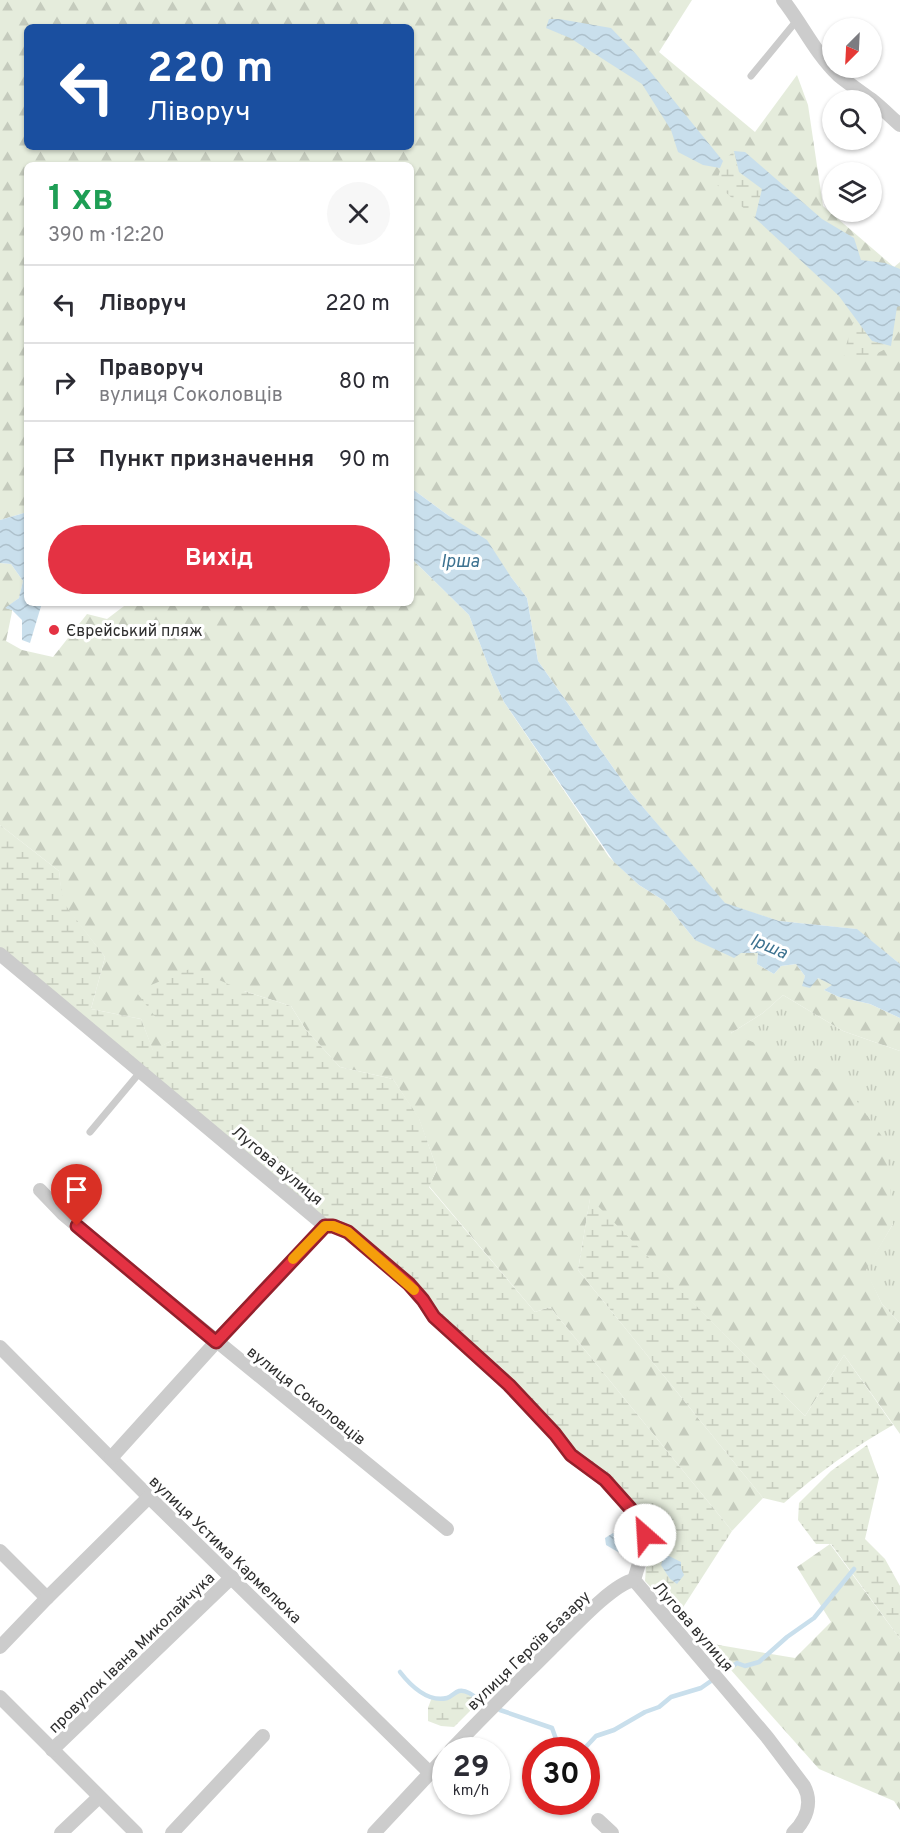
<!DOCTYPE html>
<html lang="uk">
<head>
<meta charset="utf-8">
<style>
  body { margin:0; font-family:Overpass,sans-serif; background:#f7f7f7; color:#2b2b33; height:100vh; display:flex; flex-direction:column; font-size:22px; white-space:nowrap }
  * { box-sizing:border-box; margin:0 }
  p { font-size:20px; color:#7c7c81 }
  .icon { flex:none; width:33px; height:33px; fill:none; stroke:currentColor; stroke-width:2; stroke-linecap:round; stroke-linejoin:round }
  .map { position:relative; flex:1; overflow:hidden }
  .drawer { position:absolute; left:24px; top:162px; width:390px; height:444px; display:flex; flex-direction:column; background:#fff; border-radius:9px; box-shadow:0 2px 4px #0004 }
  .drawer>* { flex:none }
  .hud { position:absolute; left:24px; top:24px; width:390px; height:126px; border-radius:9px; box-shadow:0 2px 4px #0004; background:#1a4fa0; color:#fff; overflow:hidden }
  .needle { width:39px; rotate:204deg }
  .buttons { position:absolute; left:822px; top:18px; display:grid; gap:12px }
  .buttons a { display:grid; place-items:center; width:60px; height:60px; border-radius:50%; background:#fff; box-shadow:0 2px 4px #0004; font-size:30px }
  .speed { position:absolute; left:432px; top:1737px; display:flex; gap:12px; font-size:30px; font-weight:700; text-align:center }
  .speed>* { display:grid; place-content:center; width:78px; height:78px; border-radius:50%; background:#fff; box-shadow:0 2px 4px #0004; line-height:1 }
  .speed small { font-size:15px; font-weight:400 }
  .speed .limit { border:9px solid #d22; background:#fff; color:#111 }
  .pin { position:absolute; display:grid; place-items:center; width:51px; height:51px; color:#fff; margin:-62px -26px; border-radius:50% 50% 50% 0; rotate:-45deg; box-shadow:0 0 6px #0007 }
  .pin .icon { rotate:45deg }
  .me { position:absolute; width:66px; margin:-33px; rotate:334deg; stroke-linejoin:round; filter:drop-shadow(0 0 4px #0008) }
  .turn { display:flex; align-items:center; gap:21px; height:126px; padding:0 24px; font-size:27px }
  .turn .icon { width:78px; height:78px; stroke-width:2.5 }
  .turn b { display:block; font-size:42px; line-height:51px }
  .round { display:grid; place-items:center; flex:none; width:63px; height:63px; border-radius:32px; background:#f7f7f7 }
  .summary { display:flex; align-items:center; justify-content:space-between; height:102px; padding:0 24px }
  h1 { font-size:36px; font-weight:700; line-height:45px; color:#1e9e55 }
  .button { display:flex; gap:12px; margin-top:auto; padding:12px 24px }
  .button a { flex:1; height:69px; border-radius:36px; background:#e43243; color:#fff; font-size:24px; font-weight:700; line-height:69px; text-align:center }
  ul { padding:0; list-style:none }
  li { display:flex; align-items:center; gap:18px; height:78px; padding:0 24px; border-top:2px solid #e1e1e2 }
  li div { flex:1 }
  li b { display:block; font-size:22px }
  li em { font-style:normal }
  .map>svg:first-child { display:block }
  .grass { fill:url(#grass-tufts) }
  .forest { fill:url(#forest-firs); fill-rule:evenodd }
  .wetland { fill:url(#wetland-marsh) }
  .water { fill:url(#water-waves) }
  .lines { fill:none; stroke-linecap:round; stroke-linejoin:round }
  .stream { stroke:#c9dfec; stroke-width:4.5 }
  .service { stroke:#ccc; stroke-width:7 }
  .minor { stroke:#ccc; stroke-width:14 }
  .route-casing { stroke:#94202c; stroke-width:15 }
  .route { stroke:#e43243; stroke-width:10 }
  .slow { stroke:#f59e0b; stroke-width:10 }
  .poi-dot { fill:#e43243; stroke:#fff; stroke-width:2 }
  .labels { text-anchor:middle; stroke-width:6; stroke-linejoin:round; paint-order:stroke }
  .poi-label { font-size:16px; fill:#2f2f2f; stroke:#fff; text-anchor:start }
  .street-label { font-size:16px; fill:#2f2f2f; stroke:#fff }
  .water-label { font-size:18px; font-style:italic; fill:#3d7290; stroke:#fff }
</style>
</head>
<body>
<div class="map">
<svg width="900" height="1833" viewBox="0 0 900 1833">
  <defs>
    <pattern id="grass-tufts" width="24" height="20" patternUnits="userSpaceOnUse" patternTransform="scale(1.5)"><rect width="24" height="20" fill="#e5ecdc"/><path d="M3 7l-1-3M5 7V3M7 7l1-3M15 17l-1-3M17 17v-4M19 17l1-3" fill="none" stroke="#c5cbbd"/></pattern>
    <pattern id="forest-firs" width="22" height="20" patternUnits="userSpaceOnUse" patternTransform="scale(1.5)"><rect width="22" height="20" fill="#e5ecdc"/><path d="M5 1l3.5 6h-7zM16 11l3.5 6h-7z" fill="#c5cbbd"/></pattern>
    <pattern id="wetland-marsh" width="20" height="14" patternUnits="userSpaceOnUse" patternTransform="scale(1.5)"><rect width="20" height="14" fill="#e5ecdc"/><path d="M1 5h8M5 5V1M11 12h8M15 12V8" fill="none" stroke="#c5cbbd"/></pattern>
    <pattern id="water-waves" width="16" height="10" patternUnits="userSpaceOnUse" patternTransform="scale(1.5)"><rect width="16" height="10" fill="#c9dfec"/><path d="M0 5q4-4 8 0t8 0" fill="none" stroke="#adc0cb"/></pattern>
  </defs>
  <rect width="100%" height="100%" fill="#fff"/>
  <!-- grass -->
  <path class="grass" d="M783,995L843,1031L900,1051V1323L882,1304L865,1270L893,1224L731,1033L763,1013Z"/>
  <!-- forest -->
  <g class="forest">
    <path d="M0,0H692L659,52L755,132L797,75L808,105L823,206L894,267L900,262V964L856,929L779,921L725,904L631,793L538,661L527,598L511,577L449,516L411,488V165H27V515L24,513L0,520ZM27,27H411V147H27Z"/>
    <path d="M411,558L469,615L493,678L504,702L609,857L639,885L663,900L695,940L740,953H758L757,964L774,974L781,966L796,964L805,976L803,986L818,978L833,985L824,990L839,997L870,1004L900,1018V1051L843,1031L783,995L763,1013L731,1033L841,1079L886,1142L893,1224L866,1270L882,1304L900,1323V1434L844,1355L805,1416L590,1199L578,1270L763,1498L732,1531L550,1307L535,1312L429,1186L437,1169L419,1119L393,1079L340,1067L306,1030L291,1006L244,991L173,1040L153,1051L141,1019L91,1009L105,957L62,902L59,871L0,825V563L11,564L23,581L19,598L6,608L12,610V612L6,641L22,650L53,657L87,614L107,619L128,603H411Z"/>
    <path d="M830,1544L900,1639V1810L894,1801L819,1769L707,1643L795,1658L831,1622L797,1567Z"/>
  </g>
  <!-- wetland -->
  <g class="wetland">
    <path d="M734,151L739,172L762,189L755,218L716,184L723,161Z"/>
    <path d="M855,317L872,340L891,346L859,363L843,355Z"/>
    <path d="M0,825L59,871L63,902L105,957L91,1009L141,1019L153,1050L173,1040L137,993L151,985L192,968L244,991L291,1006L306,1030L340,1067L393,1079L419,1118L437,1169L429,1187L535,1312L550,1307L732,1531L680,1612L673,1611L645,1581L649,1526L605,1475L578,1454L502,1368L470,1349L441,1319L436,1307L430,1303L360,1234L340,1220L314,1217L0,947Z"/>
    <path d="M590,1198L805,1416L844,1355L893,1425C854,1447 818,1473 784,1503L763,1498L578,1270Z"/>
    <path d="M867,1445L879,1478L865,1539L885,1559L900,1586V1639L831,1544H816L798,1520L799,1503L831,1471Z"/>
    <path d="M460,1691L470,1693L480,1701L454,1727L441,1726L428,1721V1708L432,1697L446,1698Z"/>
  </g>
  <!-- water -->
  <g class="water">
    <path d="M549,19H559L611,28L636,54L723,161L720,168L703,165L678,152L671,130L642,84L570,38L546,28Z"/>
    <path d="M734,151L745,152L822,219L854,238L861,260L885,263L900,269V306L897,307L891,346L872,341L839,296L755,218L762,189L739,172Z"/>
    <path d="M411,488L449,516L487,540L511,577L527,598L538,661L631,793L725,903L779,921L857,929L900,964V1018L870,1004L839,997L824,990L832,985L818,978L810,988L802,986L805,976L796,964L781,966L774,974L757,964L758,953H741L734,958L695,940L663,900L639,885L614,862L504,702L493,678L469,615L411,558Z"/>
    <path d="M24,513L27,515V603H42L30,643L22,640V620L12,610L5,608L19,598L23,581L11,564L0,563V520Z"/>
    <path d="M613,1533L624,1542V1549L618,1552L606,1545L605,1538Z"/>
    <path d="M669,1556L681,1562V1568L684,1575L677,1584L670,1579L661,1565L664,1557Z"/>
  </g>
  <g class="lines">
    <!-- stream -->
    <g class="stream">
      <path d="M726,1671L737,1663L745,1666L759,1662L787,1637L814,1618L854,1569"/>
      <path d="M400,1672C410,1685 428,1703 447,1698C451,1697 455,1692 459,1691C468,1689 477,1699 484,1704"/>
      <path d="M500,1710L552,1728L560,1750"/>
      <path d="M583,1750L596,1736L614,1730L645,1712L659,1707L671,1697L701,1688L711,1681"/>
    </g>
    <!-- service -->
    <g class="service">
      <path d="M751,76L798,19"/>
      <path d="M90,1132L141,1071"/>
    </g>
    <!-- minor -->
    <g class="minor">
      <path d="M783,0C802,24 815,53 838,75C849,84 861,92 872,100C882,108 891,117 900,125"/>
      <path d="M0,954L325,1226H334L348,1232L409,1284L423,1300L434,1317L509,1385L555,1434L571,1455L605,1480L626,1503L638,1517L645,1535L641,1557L634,1580L767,1737L804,1786C813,1803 806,1820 793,1833"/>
      <path d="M40,1190L63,1214L137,1276L447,1529"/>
      <path d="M0,1347L149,1497L430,1773"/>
      <path d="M111,1458L216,1342L325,1226"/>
      <path d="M0,1551L47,1598"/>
      <path d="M0,1647L47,1598L149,1497"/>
      <path d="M0,1697L136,1833"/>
      <path d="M52,1750L232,1577"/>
      <path d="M451,1750C484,1715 518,1682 552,1648C570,1631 612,1584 634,1580"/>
      <path d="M598,1820L612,1833"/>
      <path d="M61,1833L99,1797"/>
      <path d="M172,1833L263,1736"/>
      <path d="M374,1833L446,1756"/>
    </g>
  </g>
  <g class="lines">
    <defs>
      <path id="route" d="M77,1226L216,1342L325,1226H333L348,1232L409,1284L423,1300L434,1317L509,1385L555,1434L571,1455L605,1480L638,1517L645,1535"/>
    </defs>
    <!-- route casing -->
    <use href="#route" class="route-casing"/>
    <!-- route -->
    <use href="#route" class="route"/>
    <!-- slow -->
    <path class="slow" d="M293,1259L325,1226H333L348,1232L414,1290"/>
  </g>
  <!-- markers -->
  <circle class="poi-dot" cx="54" cy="630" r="6"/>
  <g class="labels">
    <!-- poi labels -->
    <g class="poi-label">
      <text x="66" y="636">Єврейський пляж</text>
    </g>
    <!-- street labels -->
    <g class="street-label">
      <text transform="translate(278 1165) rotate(40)" y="6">Лугова вулиця</text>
      <text transform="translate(307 1395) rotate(39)" y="6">вулиця Соколовців</text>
      <text transform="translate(226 1549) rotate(44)" y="6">вулиця Устима Кармелюка</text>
      <text transform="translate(694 1626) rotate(49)" y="6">Лугова вулиця</text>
      <text transform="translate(528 1650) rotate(-44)" y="6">вулиця Героїв Базару</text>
      <text transform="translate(131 1652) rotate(-44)" y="6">провулок Івана Миколайчука</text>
    </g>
    <!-- water labels -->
    <g class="water-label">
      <text x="460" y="567">Ірша</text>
      <text transform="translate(769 946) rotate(23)" y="6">Ірша</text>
    </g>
  </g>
</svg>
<div class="buttons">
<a><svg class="needle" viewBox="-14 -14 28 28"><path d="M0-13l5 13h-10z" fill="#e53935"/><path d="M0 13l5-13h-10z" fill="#7c7c81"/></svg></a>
<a><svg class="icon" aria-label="search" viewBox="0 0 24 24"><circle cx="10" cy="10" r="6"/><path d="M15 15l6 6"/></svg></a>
<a><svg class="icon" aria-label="layers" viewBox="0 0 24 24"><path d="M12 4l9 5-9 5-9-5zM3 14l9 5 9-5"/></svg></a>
</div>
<div class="speed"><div>29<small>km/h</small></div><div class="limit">30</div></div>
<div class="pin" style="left:77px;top:1226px;background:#d93025"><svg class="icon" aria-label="arrive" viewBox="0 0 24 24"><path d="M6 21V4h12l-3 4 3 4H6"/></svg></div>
<svg class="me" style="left:645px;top:1535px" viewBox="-20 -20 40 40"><circle r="19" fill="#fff"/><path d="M0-13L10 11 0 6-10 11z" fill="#e43243"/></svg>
<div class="hud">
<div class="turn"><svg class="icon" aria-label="left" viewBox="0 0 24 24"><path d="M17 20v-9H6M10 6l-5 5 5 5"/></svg><div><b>220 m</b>Ліворуч</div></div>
</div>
<section class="drawer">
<div class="summary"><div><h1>1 хв</h1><p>390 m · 12:20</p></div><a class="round"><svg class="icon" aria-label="close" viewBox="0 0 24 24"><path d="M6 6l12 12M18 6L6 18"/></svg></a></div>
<ul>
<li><svg class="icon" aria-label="left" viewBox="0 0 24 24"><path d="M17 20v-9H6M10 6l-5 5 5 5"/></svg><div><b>Ліворуч</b></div><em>220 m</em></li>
<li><svg class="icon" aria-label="right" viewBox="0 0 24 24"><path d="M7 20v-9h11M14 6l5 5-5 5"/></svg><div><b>Праворуч</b><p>вулиця Соколовців</p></div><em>80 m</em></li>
<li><svg class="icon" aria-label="arrive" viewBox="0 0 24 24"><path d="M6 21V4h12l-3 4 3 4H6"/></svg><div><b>Пункт призначення</b></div><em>90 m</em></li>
</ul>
<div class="button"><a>Вихід</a></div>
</section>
</div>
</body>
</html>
